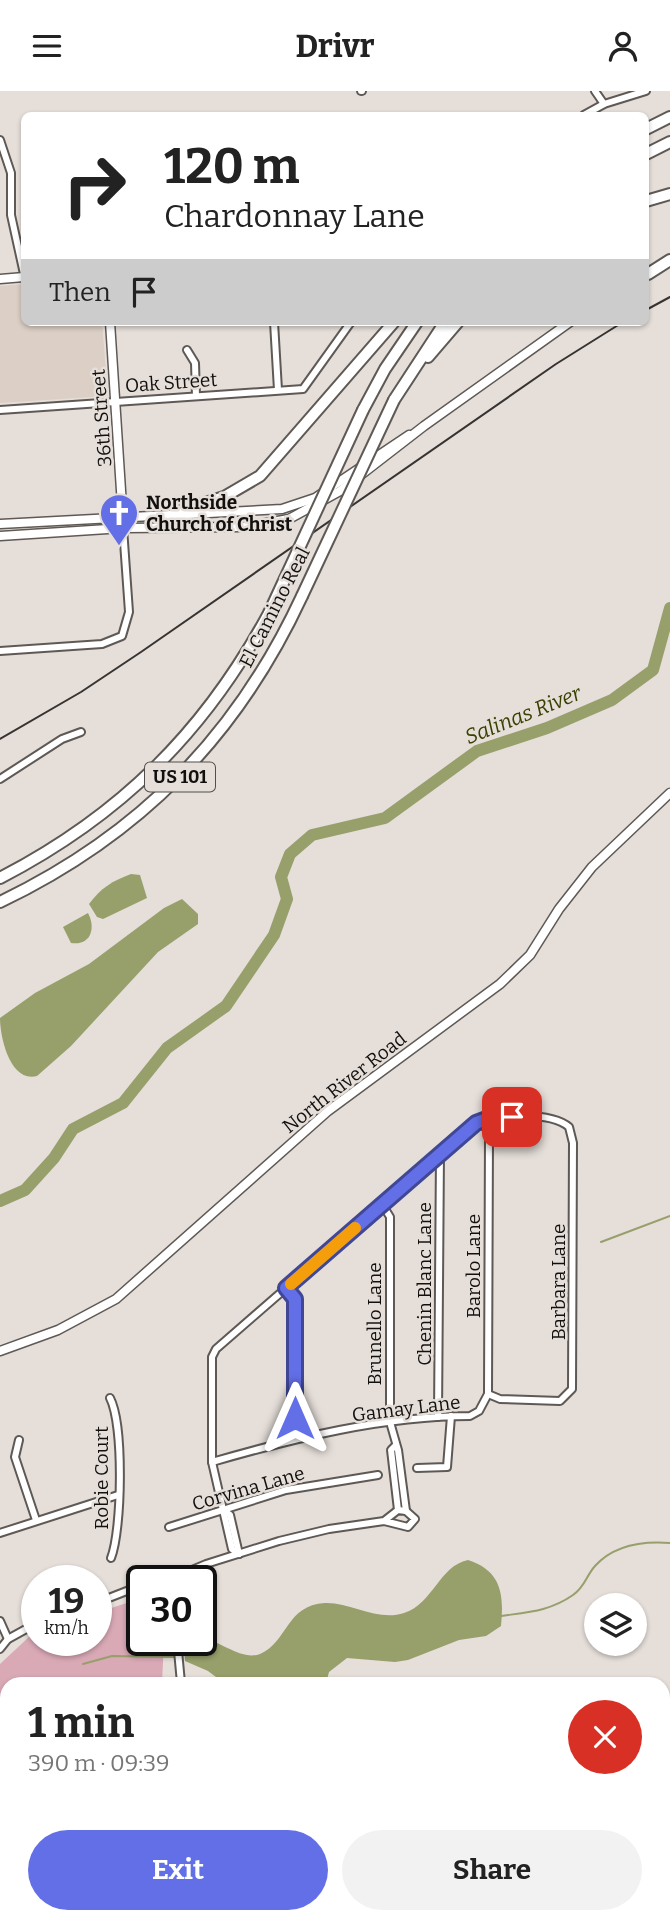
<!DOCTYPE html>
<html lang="en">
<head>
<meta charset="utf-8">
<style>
  body { margin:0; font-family:Bitter,serif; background:#f2f2f2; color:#222; height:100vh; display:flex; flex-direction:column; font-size:26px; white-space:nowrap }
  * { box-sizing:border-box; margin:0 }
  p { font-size:23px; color:#767676 }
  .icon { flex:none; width:38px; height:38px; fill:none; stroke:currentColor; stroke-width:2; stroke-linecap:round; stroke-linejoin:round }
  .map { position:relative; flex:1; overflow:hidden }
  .drawer { position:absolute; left:0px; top:1586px; width:670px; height:247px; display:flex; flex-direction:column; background:#fff; border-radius:21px 21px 0 0; box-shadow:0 2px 5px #0004 }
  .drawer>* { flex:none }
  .guide { position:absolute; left:21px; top:21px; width:628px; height:214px; border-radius:10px; box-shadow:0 2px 5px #0004; background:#fff; color:#222; overflow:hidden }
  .controls { position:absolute; left:584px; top:1502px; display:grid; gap:14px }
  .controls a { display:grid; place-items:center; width:63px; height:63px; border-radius:50%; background:#fff; box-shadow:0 2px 5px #0004; font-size:35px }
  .speed { position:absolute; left:21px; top:1474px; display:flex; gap:14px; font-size:35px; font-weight:700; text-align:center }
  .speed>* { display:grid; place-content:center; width:91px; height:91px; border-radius:50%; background:#fff; box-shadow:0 2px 5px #0004; line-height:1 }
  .speed small { font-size:18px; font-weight:400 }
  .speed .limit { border:4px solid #111; border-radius:10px; background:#fff; color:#111 }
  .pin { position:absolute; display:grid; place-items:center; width:60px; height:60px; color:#fff; margin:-30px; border-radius:14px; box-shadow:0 4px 10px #0006 }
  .me { position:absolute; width:77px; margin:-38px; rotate:0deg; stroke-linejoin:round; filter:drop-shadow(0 0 5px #0008) }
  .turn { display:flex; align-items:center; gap:24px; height:147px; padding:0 28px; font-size:32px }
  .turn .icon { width:91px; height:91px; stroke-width:2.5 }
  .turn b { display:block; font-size:49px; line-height:60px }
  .then { display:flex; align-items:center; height:66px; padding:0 28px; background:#0003; gap:14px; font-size:26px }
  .round { display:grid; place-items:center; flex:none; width:74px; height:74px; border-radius:37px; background:#f2f2f2 }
  .summary { display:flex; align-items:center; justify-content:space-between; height:119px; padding:0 28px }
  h1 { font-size:42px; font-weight:700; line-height:52px }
  .button { display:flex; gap:14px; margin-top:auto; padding:14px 28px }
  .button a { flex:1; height:80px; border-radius:42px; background:#636fe7; color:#fff; font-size:28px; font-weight:700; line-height:80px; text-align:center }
  .button a+a { background:#f2f2f2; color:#222 }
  header { display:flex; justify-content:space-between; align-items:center; height:91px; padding:0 28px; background:#fff; font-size:32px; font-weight:700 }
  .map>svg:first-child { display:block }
  .built { fill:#dccfc5 }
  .green { fill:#d9a9b6 }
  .water { fill:#979f6b }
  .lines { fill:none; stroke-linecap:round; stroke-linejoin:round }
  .stream { stroke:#979f6b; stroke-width:2 }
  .river { stroke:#979f6b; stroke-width:12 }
  .street-casing { stroke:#5e5955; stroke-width:10 }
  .secondary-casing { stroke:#5e5955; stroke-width:11 }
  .highway-casing { stroke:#5e5955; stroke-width:14 }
  .street { stroke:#fff; stroke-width:6 }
  .secondary { stroke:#fff; stroke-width:8 }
  .highway { stroke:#fff; stroke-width:10 }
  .rail { stroke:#363331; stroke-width:2 }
  .highway-bridge-casing { stroke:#5e5955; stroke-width:14; stroke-linecap:butt }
  .highway-bridge { stroke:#fff; stroke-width:10 }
  .route-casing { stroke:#404896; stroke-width:18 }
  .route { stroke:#636fe7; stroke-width:12 }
  .slow { stroke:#f59e0b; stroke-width:12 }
  .labels { text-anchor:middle; stroke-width:5; stroke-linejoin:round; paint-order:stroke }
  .shield { fill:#e5ded9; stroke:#514e4b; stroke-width:2 }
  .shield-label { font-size:18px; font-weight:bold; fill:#12100e }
  .street-label { font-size:19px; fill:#12100e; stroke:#e5ded9 }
  .poi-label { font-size:19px; font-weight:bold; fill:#12100e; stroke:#e5ded9; text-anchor:start }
  .water-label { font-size:21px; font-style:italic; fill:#3a4000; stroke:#e5ded9 }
</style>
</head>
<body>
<header><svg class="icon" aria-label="menu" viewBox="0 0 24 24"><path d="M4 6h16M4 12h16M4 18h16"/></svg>Drivr<svg class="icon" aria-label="person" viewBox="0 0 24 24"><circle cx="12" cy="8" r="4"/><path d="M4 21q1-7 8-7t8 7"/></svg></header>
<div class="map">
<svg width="670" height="1831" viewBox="0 0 670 1831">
  <rect width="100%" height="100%" fill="#e5ded9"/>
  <!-- built -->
  <path class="built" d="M24,193V231H102L108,305L0,312V195Z"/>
  <!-- green -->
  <path class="green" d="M142,1507V1549H164L162,1592H7V1825H94L90,1831H0V1573L30,1545L37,1543V1549H96V1522Z"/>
  <!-- water -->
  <g class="water">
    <path d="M131,783L140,784L147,807L103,828L97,826L89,813C101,797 112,790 131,783Z"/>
    <path d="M182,808L198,823V833L158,861L71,955L37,985C10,992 0,946 0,927L35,902L89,873L164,817Z"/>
    <path d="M88,822C96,837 91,855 71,852L63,836Z"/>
    <path d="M468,1469C502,1480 504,1504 501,1535L486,1545L459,1549L408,1569L395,1571L347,1567L329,1581L326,1592H224L208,1580L185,1570L184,1549C190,1549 201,1548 204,1548C221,1550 242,1570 260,1563C288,1551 286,1514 325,1512C351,1511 378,1531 404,1522C433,1513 439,1475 468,1469Z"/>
  </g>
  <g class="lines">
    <!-- stream -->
    <g class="stream">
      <path d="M601,1151L670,1125"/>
      <path d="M501,1525C529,1521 550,1520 573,1504C585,1496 586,1485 595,1475C614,1454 644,1450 670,1452"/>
      <path d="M83,1573L112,1565L177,1566"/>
      <path d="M278,1825L279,1831"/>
    </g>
    <!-- river -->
    <path class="river" d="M0,1110L25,1099L54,1067L73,1038L123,1012L167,957L226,915L274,844L287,808L281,786L290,763L312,744L385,727L477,660L547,637L612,609L653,579L670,517"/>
    <defs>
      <g id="street">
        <path d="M361,0H362"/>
        <path d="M595,0L604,13"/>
        <path d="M584,24L604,13L646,0"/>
        <path d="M0,49L11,82V124L24,183"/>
        <path d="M274,231L278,299"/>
        <path d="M187,259L195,272L196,305"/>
        <path d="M0,319L303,298L351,231"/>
        <path d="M0,560L102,553L122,545L129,521L123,437"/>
        <path d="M0,688L62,648L81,641"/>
        <path d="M382,1113L390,1126V1331L398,1359L406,1420"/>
        <path d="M286,1197L295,1208L298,1347"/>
        <path d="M110,1307C124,1334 122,1439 111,1467"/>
        <path d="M438,1326L440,1061"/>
        <path d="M19,1349L15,1366L36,1429"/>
        <path d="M395,1355L391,1359L398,1419"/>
        <path d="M212,1371C295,1347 383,1325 470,1325L479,1320L488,1303L489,1044L482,1029"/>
        <path d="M417,1377L447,1376L451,1325"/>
        <path d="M223,1419L230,1424L239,1463"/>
        <path d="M169,1436L286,1399L378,1384"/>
        <path d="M0,1442L118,1404"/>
        <path d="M239,1463L232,1458L212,1371V1266L216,1258L476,1032C495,1022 552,1021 569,1036L573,1052L572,1298L560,1310L500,1308L488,1303"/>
        <path d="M168,1489L206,1473L279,1450L329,1438L384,1430L398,1419L406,1420L415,1428L408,1436L384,1430"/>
        <path d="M96,1512L142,1494"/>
        <path d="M0,1530L8,1548"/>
        <path d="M177,1549L181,1592"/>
        <path d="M0,1558L8,1548L37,1532"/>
        <path d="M205,1825L206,1831"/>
        <path d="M288,1825L289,1831"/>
        <path d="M411,1825L425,1831"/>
        <path d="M527,1825V1831"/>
        <path d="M297,1831L314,1825"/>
      </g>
      <g id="secondary">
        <path d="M0,188L24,186"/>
        <path d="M110,231L123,430"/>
        <path d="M0,433L282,418L315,407L409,344"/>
        <path d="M0,445L123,437L242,436L289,428L340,400L424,335L570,231"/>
        <path d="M0,1260L58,1239L116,1208L328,1020L500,893L530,864L559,818L592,776L670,702"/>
      </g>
      <g id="highway">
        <path d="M646,38L670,26"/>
        <path d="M646,63L670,51"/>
        <path d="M646,110L670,103"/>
        <path d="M648,183L670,169"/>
        <path d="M428,266L458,231"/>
        <path d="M394,309L445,231"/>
        <path d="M363,319L385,278L417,231"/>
        <path d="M175,422L224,406L260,385L394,231"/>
        <path d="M0,787C120,725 205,641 269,522"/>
        <path d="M0,811C140,744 237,645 302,505"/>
      </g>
    </defs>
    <!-- street casing -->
    <use href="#street" class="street-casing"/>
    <!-- secondary casing -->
    <use href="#secondary" class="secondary-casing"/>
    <!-- highway casing -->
    <use href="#highway" class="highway-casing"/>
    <!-- street -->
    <use href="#street" class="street"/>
    <!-- secondary -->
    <use href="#secondary" class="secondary"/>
    <!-- highway -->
    <use href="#highway" class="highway"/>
    <!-- rail -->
    <g class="rail">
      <path d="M646,219L670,206"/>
      <path d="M0,648L81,601L141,561L556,273L623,231"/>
    </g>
    <defs>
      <g id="highway-bridge">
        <path d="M302,505L394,309"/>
        <path d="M269,522L363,319"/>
      </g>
    </defs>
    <!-- highway-bridge casing -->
    <use href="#highway-bridge" class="highway-bridge-casing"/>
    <!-- highway-bridge -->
    <use href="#highway-bridge" class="highway-bridge"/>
  </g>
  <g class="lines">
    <defs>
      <path id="route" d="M295,1327V1208L286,1197L476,1032L492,1026H512"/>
    </defs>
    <!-- route casing -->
    <use href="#route" class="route-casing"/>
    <!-- route -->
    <use href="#route" class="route"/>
    <!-- slow -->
    <path class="slow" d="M291,1193L355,1137"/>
  </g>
  <!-- icons -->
  <defs>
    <symbol id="church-pin" viewBox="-11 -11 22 30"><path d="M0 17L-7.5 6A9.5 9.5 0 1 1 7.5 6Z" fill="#636fe7" stroke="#e5ded9"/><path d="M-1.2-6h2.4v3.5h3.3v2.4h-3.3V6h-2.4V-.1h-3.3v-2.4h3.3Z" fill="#fff"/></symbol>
  </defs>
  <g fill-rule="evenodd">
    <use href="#church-pin" x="97" y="400" width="44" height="60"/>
  </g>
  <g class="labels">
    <!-- shield labels -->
    <rect class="shield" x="145" y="671.5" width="70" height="29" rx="5"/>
    <g class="shield-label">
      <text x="180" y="692">US 101</text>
    </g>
    <!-- street labels -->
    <g class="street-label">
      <text transform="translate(171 291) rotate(-4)" y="7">Oak Street</text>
      <text transform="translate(101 327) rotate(-94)" y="7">36th Street</text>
      <text transform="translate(274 516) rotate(-63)" y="7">El Camino Real</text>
      <text transform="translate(344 991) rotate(-38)" y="7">North River Road</text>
      <text transform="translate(473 1175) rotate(-90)" y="7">Barolo Lane</text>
      <text transform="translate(558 1191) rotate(-90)" y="7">Barbara Lane</text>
      <text transform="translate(424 1193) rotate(-90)" y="7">Chenin Blanc Lane</text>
      <text transform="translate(374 1233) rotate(-90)" y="7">Brunello Lane</text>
      <text transform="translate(406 1317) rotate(-7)" y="7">Gamay Lane</text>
      <text transform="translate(101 1387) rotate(-90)" y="7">Robie Court</text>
      <text transform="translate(248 1397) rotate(-16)" y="7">Corvina Lane</text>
    </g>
    <!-- poi labels -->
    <g class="poi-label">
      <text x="146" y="418">Northside<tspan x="146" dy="22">Church of Christ</tspan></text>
    </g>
    <!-- water labels -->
    <g class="water-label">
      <text transform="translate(523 624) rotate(-22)" y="7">Salinas River</text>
    </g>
  </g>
</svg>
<div class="controls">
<a><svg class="icon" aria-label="layers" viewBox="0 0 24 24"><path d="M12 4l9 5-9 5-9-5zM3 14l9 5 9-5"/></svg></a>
</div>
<div class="speed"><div>19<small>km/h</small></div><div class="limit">30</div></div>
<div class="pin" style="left:512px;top:1026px;background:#d93025"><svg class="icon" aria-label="arrive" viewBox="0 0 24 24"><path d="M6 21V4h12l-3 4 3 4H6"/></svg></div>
<svg class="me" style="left:295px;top:1327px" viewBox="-20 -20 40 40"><path d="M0-17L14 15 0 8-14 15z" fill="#636fe7" stroke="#fff" stroke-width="4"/></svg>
<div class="guide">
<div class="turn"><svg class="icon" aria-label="right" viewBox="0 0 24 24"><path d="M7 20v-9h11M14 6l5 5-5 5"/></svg><div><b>120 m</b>Chardonnay Lane</div></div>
<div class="then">Then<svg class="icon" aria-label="arrive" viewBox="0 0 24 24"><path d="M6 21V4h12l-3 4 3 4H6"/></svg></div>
</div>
<section class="drawer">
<div class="summary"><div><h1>1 min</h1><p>390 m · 09:39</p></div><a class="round" style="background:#d93025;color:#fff"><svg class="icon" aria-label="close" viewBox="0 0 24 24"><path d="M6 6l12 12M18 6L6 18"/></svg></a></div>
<div class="button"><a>Exit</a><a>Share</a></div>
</section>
</div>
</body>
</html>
